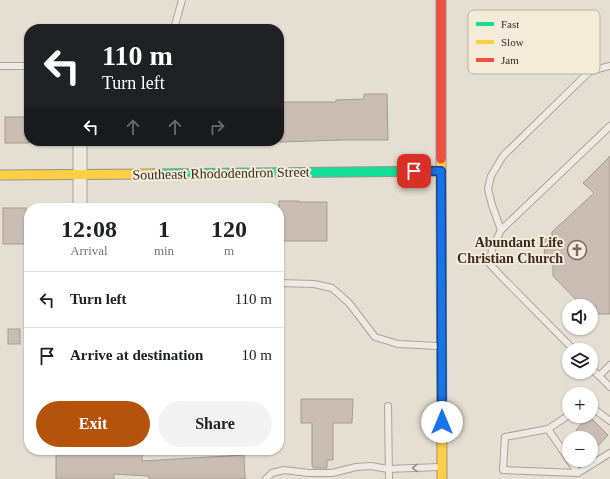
<!DOCTYPE html>
<html lang="en">
<head>
<meta charset="utf-8">
<style>
  body { margin:0; font-family:"Times New Roman",serif; background:#f2f2f2; color:#202124; height:100vh; display:flex; flex-direction:column; font-size:15px; white-space:nowrap }
  * { box-sizing:border-box; margin:0 }
  p { font-size:13px; color:#757577 }
  .icon { flex:none; width:22px; height:22px; fill:none; stroke:currentColor; stroke-width:2; stroke-linecap:round; stroke-linejoin:round }
  .map { position:relative; flex:1; overflow:hidden }
  .sheet { position:absolute; left:24px; top:203px; width:260px; height:252px; display:flex; flex-direction:column; background:#fff; border-radius:16px; box-shadow:0 1px 3px #0004 }
  .sheet>* { flex:none }
  .guide { position:absolute; left:24px; top:24px; width:260px; height:122px; border-radius:16px; box-shadow:0 1px 3px #0004; background:#202124; color:#fff; overflow:hidden }
  .buttons { position:absolute; left:562px; top:299px; display:grid; gap:8px }
  .buttons a { display:grid; place-items:center; width:36px; height:36px; border-radius:50%; background:#fff; box-shadow:0 1px 3px #0004; font-size:20px }
  .pin { position:absolute; display:grid; place-items:center; width:34px; height:34px; color:#fff; margin:-17px; border-radius:8px; box-shadow:0 2px 6px #0006 }
  .me { position:absolute; width:44px; margin:-22px; rotate:0deg; stroke-linejoin:round; filter:drop-shadow(0 0 3px #0008) }
  .turn { display:flex; align-items:center; gap:14px; height:84px; padding:0 12px; font-size:18px }
  .turn .icon { width:52px; height:52px; stroke-width:2.5 }
  .turn b { display:block; font-size:28px; line-height:34px }
  .lanes { display:flex; align-items:center; height:38px; padding:0 12px; background:#0003; justify-content:center; gap:20px; direction:ltr }
  .lanes .off { opacity:.35 }
  .eta { display:flex; justify-content:space-evenly; align-items:center; height:68px; text-align:center }
  .eta b { font-size:24px; font-weight:600; line-height:28px }
  .action { display:flex; gap:8px; margin-top:auto; padding:8px 12px }
  .action a { flex:1; height:46px; border-radius:24px; background:#b45309; color:#fff; font-size:16px; font-weight:600; line-height:46px; text-align:center }
  .action a+a { background:#f2f2f2; color:#202124 }
  ul { padding:0; list-style:none }
  li { display:flex; align-items:center; gap:12px; height:56px; padding:0 12px; border-top:1px solid #e0e0e0 }
  li div { flex:1 }
  li b { display:block; font-size:15px }
  li em { font-style:normal }
  .map>svg:first-child { display:block }
  .building { fill:#c9bcb3; stroke:#a69a91 }
  .lines { fill:none; stroke-linecap:round; stroke-linejoin:round }
  .lane-casing { stroke:#aba39a; stroke-width:8 }
  .street-casing { stroke:#aba39a; stroke-width:15 }
  .fast-casing { stroke:#9b938a; stroke-width:11 }
  .slow-casing { stroke:#9b938a; stroke-width:11 }
  .jam-casing { stroke:#9b938a; stroke-width:11 }
  .lane { stroke:#eeeae3; stroke-width:6 }
  .street { stroke:#eeeae3; stroke-width:13 }
  .fast { stroke:#16e098; stroke-width:9 }
  .slow { stroke:#ffcf43; stroke-width:9 }
  .jam { stroke:#f24e42; stroke-width:9 }
  .oneway { stroke:#948b82 }
  .route-casing { stroke:#114b97; stroke-width:10 }
  .route { stroke:#1a73e8; stroke-width:7 }
  .labels { text-anchor:middle; stroke-width:4; stroke-linejoin:round; paint-order:stroke }
  .street-label { font-size:14px; fill:#3a2c22; stroke:#f5ebd9 }
  .poi-label { font-size:14px; font-weight:bold; fill:#3a2c22; stroke:#f5ebd9; text-anchor:end }
  .key { fill:#f5ebd9; stroke:#bdb2a2; stroke-width:1 }
  .key-label { font-size:11px; fill:#3a2c22 }
</style>
</head>
<body>
<div class="map">
<svg width="610" height="479" viewBox="0 0 610 479">
  <rect width="100%" height="100%" fill="#e5ded2"/>
  <!-- building -->
  <g class="building">
    <path d="M364,94H387L388,140H342L280,142V102H336V100L364,99Z"/>
    <rect x="5" y="117" width="24" height="26"/>
    <path d="M610,156V314H596V306H582L553,276V261L544,260L545,239H552V232L594,193L583,183Z"/>
    <path d="M279,201H299V202H327V241H279Z"/>
    <rect x="3" y="208" width="23" height="36"/>
    <rect x="8" y="329" width="12" height="15"/>
    <path d="M301,399H353L352,423H333V460H327V468H313V466H312V423H301Z"/>
    <path d="M589,416L608,435L596,448L591,444V438H585L576,430Z"/>
    <path d="M56,450H142V461L244,455L245,479H149V476L114,474V479H56Z"/>
  </g>
  <g class="lines">
    <defs>
      <g id="lane">
        <path d="M174,29L182,0"/>
        <path d="M0,66H29"/>
        <path d="M501,230L492,205L488,189L491,176L503,156L589,72L605,67L610,66"/>
        <path d="M279,283L314,284L332,288L349,303L375,337L398,344L438,346"/>
        <path d="M574,350L498,273L490,264L492,249L501,230L610,126"/>
        <path d="M591,368L610,387"/>
        <path d="M599,376L610,365"/>
        <path d="M388,406L389,479"/>
        <path d="M591,409H594L610,421"/>
        <path d="M548,429L578,473L503,470L505,437L548,429L569,415"/>
        <path d="M578,473L610,453"/>
        <path d="M266,479L272,473L284,470L309,473H332L356,467L371,466L388,469L439,467"/>
      </g>
      <path id="street" d="M80,141V208"/>
      <path id="fast" d="M153,174L441,171"/>
      <g id="slow">
        <path d="M441,159L442,479"/>
        <path d="M0,175L153,174"/>
      </g>
      <path id="jam" d="M441,0V159"/>
    </defs>
    <!-- lane casing -->
    <use href="#lane" class="lane-casing"/>
    <!-- street casing -->
    <use href="#street" class="street-casing"/>
    <!-- fast casing -->
    <use href="#fast" class="fast-casing"/>
    <!-- slow casing -->
    <use href="#slow" class="slow-casing"/>
    <!-- jam casing -->
    <use href="#jam" class="jam-casing"/>
    <!-- lane -->
    <use href="#lane" class="lane"/>
    <!-- street -->
    <use href="#street" class="street"/>
    <!-- fast -->
    <use href="#fast" class="fast"/>
    <!-- slow -->
    <use href="#slow" class="slow"/>
    <!-- jam -->
    <use href="#jam" class="jam"/>
  </g>
  <!-- one-way arrows -->
  <defs><path id="oneway-chevron" d="M-2-3.5L2.5 0L-2 3.5" fill="none" stroke-width="1.6" stroke-linecap="round" stroke-linejoin="round"/></defs>
  <use class="oneway" href="#oneway-chevron" transform="translate(415 468) rotate(178)"/>
  <g class="lines">
    <defs>
      <path id="route" d="M414,171H441L442,422"/>
    </defs>
    <!-- route casing -->
    <use href="#route" class="route-casing"/>
    <!-- route -->
    <use href="#route" class="route"/>
  </g>
  <!-- icons -->
  <defs>
    <symbol id="church-ring" viewBox="-11 -11 22 22"><circle r="9.5" fill="#f5ebd9" stroke="#766a60" stroke-width="1.5"/><path d="M-1.2-6h2.4v3.5h3.3v2.4h-3.3V6h-2.4V-.1h-3.3v-2.4h3.3Z" fill="#766a60"/></symbol>
  </defs>
  <g fill-rule="evenodd">
    <use href="#church-ring" x="566" y="239" width="22" height="22"/>
  </g>
  <g class="labels">
    <!-- street labels -->
    <g class="street-label">
      <text transform="translate(221 173) rotate(-1)" y="5">Southeast Rhododendron Street</text>
    </g>
    <!-- poi labels -->
    <g class="poi-label">
      <text x="563" y="247">Abundant Life<tspan x="563" dy="16">Christian Church</tspan></text>
    </g>
  </g>
  <!-- legend -->
  <rect x="468" y="10" width="132" height="64" rx="6" class="key"/>
  <rect x="476" y="22" width="18" height="4" fill="#16e098"/>
  <rect x="476" y="40" width="18" height="4" fill="#ffcf43"/>
  <rect x="476" y="58" width="18" height="4" fill="#f24e42"/>
  <g class="key-label">
    <text x="501" y="28">Fast</text>
    <text x="501" y="46">Slow</text>
    <text x="501" y="64">Jam</text>
  </g>
</svg>
<div class="buttons">
<a><svg class="icon" aria-label="sound" viewBox="0 0 24 24"><path d="M4 9h4l5-4v14l-5-4H4zM17 9q2 3 0 6"/></svg></a>
<a><svg class="icon" aria-label="layers" viewBox="0 0 24 24"><path d="M12 4l9 5-9 5-9-5zM3 14l9 5 9-5"/></svg></a>
<a>+</a>
<a>−</a>
</div>
<div class="pin" style="left:414px;top:171px;background:#d93025"><svg class="icon" aria-label="arrive" viewBox="0 0 24 24"><path d="M6 21V4h12l-3 4 3 4H6"/></svg></div>
<svg class="me" style="left:442px;top:422px" viewBox="-20 -20 40 40"><circle r="19" fill="#fff"/><path d="M0-13L10 11 0 6-10 11z" fill="#1a73e8"/></svg>
<div class="guide">
<div class="turn"><svg class="icon" aria-label="left" viewBox="0 0 24 24"><path d="M17 20v-9H6M10 6l-5 5 5 5"/></svg><div><b>110 m</b>Turn left</div></div>
<div class="lanes"><svg class="icon" aria-label="left" viewBox="0 0 24 24"><path d="M17 20v-9H6M10 6l-5 5 5 5"/></svg><svg class="icon off" aria-label="ahead" viewBox="0 0 24 24"><path d="M12 20V5M6 11l6-6 6 6"/></svg><svg class="icon off" aria-label="ahead" viewBox="0 0 24 24"><path d="M12 20V5M6 11l6-6 6 6"/></svg><svg class="icon off" aria-label="right" viewBox="0 0 24 24"><path d="M7 20v-9h11M14 6l5 5-5 5"/></svg></div>
</div>
<section class="sheet">
<div class="eta">
<div><b>12:08</b><p>Arrival</p></div>
<div><b>1</b><p>min</p></div>
<div><b>120</b><p>m</p></div>
</div>
<ul>
<li><svg class="icon" aria-label="left" viewBox="0 0 24 24"><path d="M17 20v-9H6M10 6l-5 5 5 5"/></svg><div><b>Turn left</b></div><em>110 m</em></li>
<li><svg class="icon" aria-label="arrive" viewBox="0 0 24 24"><path d="M6 21V4h12l-3 4 3 4H6"/></svg><div><b>Arrive at destination</b></div><em>10 m</em></li>
</ul>
<div class="action"><a>Exit</a><a>Share</a></div>
</section>
</div>
</body>
</html>
